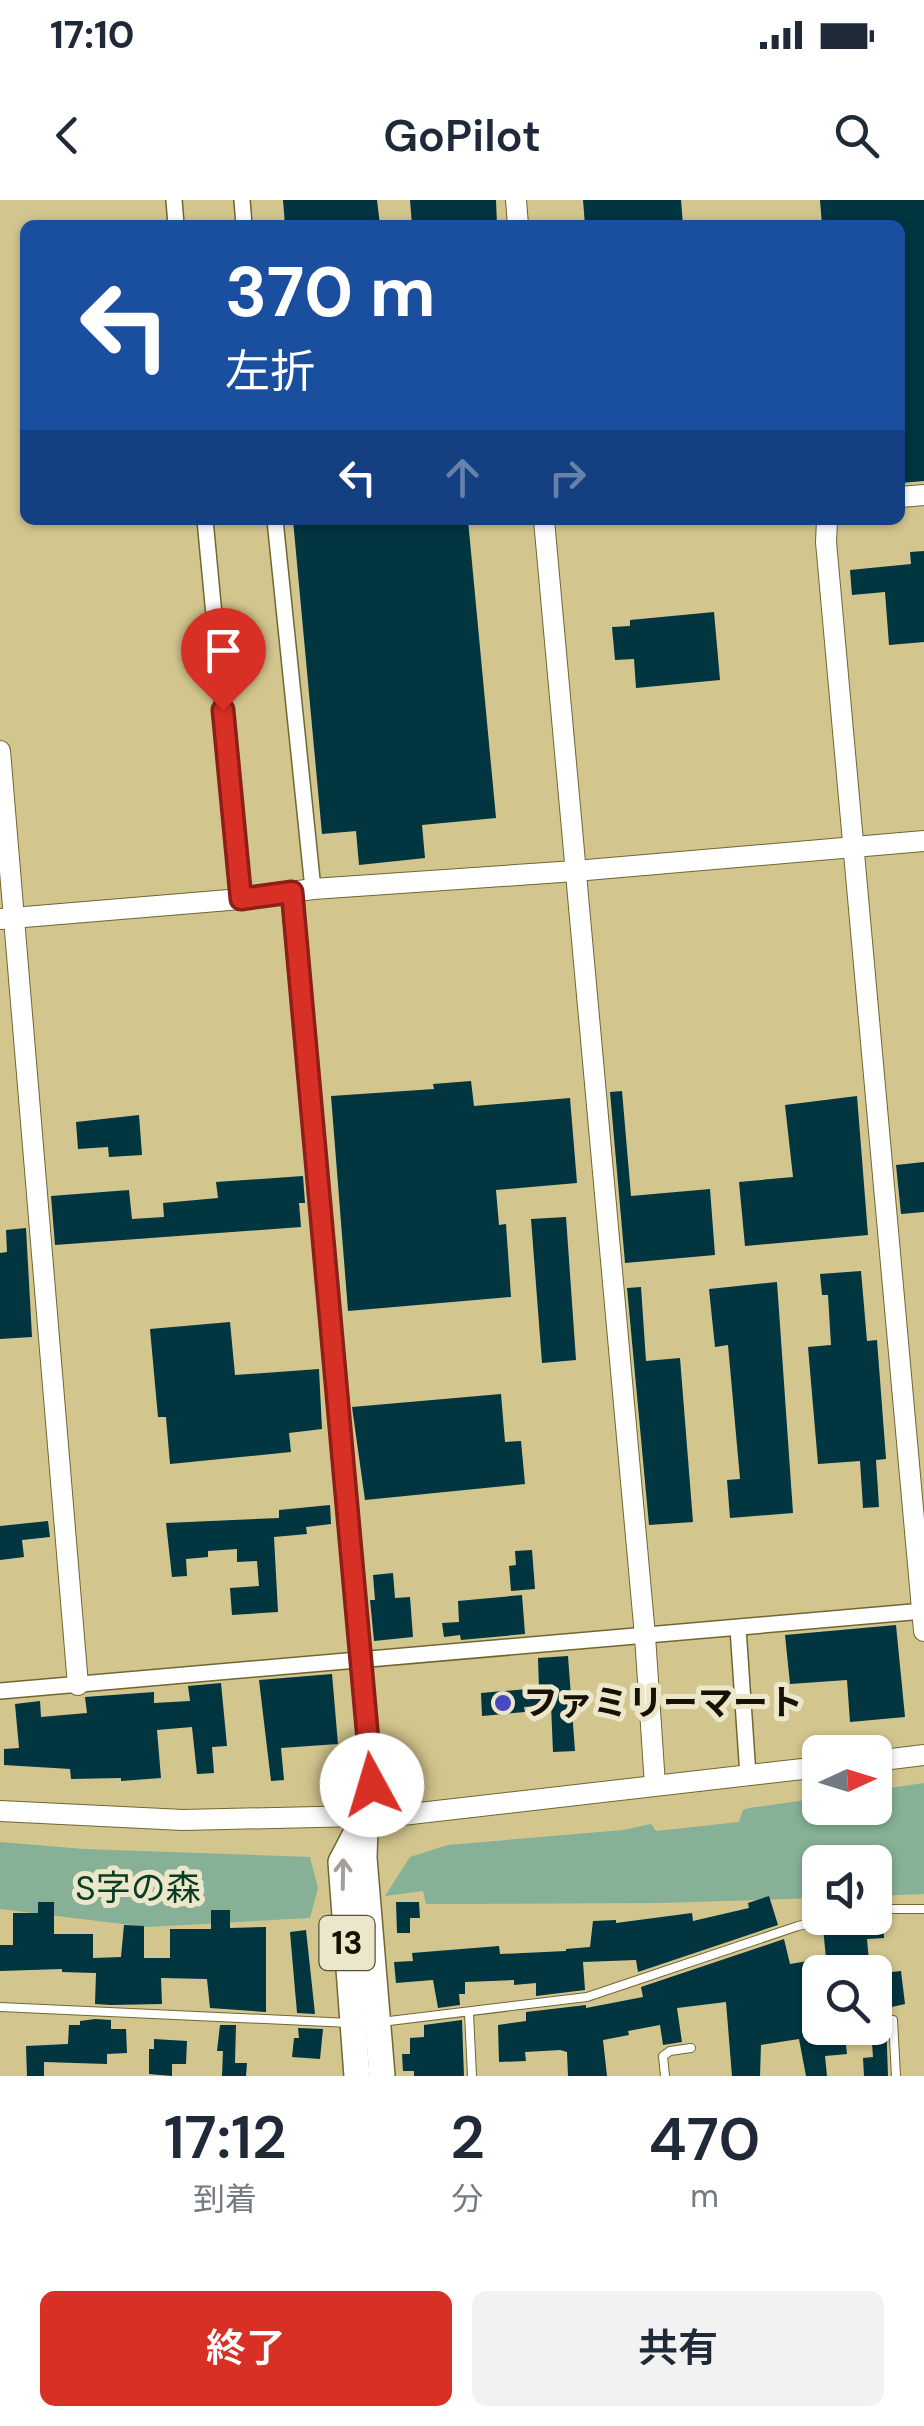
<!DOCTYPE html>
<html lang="ja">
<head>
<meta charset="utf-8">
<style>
  body { margin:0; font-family:"DM Sans","Noto Sans JP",sans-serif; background:#f2f2f3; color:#1f2937; height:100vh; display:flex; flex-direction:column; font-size:38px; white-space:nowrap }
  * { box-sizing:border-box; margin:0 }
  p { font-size:32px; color:#747a83 }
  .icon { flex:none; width:55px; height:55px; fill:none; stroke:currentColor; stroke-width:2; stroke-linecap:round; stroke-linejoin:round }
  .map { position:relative; height:1876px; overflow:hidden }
  .panel { display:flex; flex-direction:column; background:#fff; flex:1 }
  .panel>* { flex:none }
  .guide { position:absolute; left:20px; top:20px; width:885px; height:305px; border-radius:15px; box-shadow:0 2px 8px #0004; background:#1a4fa0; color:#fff; overflow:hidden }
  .needle { width:65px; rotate:86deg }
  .buttons { position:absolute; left:802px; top:1535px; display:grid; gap:20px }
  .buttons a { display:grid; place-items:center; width:90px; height:90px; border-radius:15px; background:#fff; box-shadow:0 2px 8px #0004; font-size:50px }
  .pin { position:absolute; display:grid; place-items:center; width:85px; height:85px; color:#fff; margin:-102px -42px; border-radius:50% 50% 50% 0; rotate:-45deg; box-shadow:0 0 10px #0007 }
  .pin .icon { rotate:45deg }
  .me { position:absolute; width:110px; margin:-55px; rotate:354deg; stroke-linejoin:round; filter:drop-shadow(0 0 8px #0008) }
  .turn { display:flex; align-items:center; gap:35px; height:210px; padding:0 40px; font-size:45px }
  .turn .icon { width:130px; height:130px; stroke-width:2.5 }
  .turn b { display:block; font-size:70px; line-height:85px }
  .lanes { display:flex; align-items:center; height:95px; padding:0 40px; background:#0003; justify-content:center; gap:50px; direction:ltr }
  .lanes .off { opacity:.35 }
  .eta { display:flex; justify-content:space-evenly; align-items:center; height:170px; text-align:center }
  .eta b { font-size:60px; font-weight:600; line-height:70px }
  .primary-button { display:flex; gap:20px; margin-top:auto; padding:20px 40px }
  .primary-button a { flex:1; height:115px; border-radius:15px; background:#d93025; color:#fff; font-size:40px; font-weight:600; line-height:115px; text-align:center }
  .primary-button a+a { background:#f2f2f3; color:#1f2937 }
  .status { display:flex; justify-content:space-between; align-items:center; height:70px; padding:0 50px; background:#fff; direction:ltr }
  .status svg { height:28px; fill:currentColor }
  header { display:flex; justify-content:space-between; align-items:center; height:130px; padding:0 40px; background:#fff; font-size:45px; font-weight:600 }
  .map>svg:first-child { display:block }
  .green { fill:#86b196 }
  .building { fill:#013540 }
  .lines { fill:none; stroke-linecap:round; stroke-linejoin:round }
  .service-casing { stroke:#726631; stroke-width:10 }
  .minor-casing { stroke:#726631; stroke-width:18 }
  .tertiary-casing { stroke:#726631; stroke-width:22 }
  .primary-casing { stroke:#726631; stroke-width:28 }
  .service { stroke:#fff; stroke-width:8 }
  .minor { stroke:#fff; stroke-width:15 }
  .tertiary { stroke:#fff; stroke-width:20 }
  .primary { stroke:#fff; stroke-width:25 }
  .oneway { stroke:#a2a099 }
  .route-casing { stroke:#8d1f18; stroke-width:25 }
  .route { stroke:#d93025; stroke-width:18 }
  .poi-dot { fill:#4849bf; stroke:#ece6ca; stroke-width:4 }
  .labels { text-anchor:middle; stroke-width:10; stroke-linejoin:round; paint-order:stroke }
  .shield { fill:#ece6ca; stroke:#56513d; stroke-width:2.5 }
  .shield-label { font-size:32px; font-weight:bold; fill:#161100 }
  .poi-label { font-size:35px; font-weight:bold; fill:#161100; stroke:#ece6ca; text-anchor:start }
  .park-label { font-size:35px; fill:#073d24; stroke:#ece6ca }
</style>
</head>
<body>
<div class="status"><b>17:10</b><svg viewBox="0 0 49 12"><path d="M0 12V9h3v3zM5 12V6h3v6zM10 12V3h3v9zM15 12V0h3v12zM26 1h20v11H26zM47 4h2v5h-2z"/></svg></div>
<header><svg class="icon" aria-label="back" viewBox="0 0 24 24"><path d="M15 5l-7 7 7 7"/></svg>GoPilot<svg class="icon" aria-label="search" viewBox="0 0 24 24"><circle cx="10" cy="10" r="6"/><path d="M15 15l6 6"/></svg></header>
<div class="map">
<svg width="924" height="1876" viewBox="0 0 924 1876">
  <rect width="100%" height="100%" fill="#d2c58e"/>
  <!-- green -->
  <g class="green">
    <path d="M924,1583V1694L875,1696V1662H820V1698L660,1703L426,1704L423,1691L385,1696L410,1657L448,1645L623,1630L651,1624L656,1631L739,1622L743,1610L749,1608L820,1598V1608H875V1590Z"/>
    <path d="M0,1642L84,1649L310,1657L318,1688L310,1718L147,1727L0,1709Z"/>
  </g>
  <!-- building -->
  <g class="building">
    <path d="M283,0H377L380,25H285Z"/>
    <path d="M410,0H496L497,25H412Z"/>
    <path d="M583,0H681L683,25H585Z"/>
    <path d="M820,0H924V281L900,283V25H822Z"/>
    <path d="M293,320H468L496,618L422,625L425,658L359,665L356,631L322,634Z"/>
    <path d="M924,351V442L889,445L885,392L852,395L850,370L911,364L910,352Z"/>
    <path d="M714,412L720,480L636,488L634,459L615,460L612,427L630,426V420Z"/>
    <path d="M471,881L474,906L570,898L577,983L496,990L499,1025L506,1024L511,1097L348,1111L331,896L434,889L433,884Z"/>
    <path d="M622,891L631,996L710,989L715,1055L625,1063L610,892Z"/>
    <path d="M857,896L868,1035L745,1046L739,982L793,977L785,905Z"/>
    <path d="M139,915L142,955L109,957L108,947L78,949L76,922Z"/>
    <path d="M924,962V1012L901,1014L896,965Z"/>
    <path d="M303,976L305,1003H299L301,1027L55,1045L51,996L129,990L132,1019L164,1017L163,1003L218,998L216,982Z"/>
    <path d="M566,1017L576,1160L542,1163L531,1019Z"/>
    <path d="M26,1028L32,1137L0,1139V1053L7,1052L6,1030Z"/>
    <path d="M861,1071L867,1141L877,1140L886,1259L876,1260L879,1307L863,1308L860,1261L818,1264L808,1147L831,1145L828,1095H822L820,1074Z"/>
    <path d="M777,1082L793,1313L730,1318L727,1280L740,1279L728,1145L715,1147L709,1089Z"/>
    <path d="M641,1087L646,1161L680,1158L693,1322L649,1325L627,1088Z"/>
    <path d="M230,1122L235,1175L319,1169L322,1229L289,1233L291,1252L170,1264L166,1217H158L150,1129Z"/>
    <path d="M501,1194L505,1242L521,1241L525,1284L365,1300L352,1207Z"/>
    <path d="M330,1305L331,1324L306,1327L307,1334L274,1337L278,1412L232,1415L230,1388L259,1386L257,1361L237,1362V1349L208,1351V1357L186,1359L187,1376L172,1377L166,1323L279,1318V1310Z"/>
    <path d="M48,1321L50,1337L22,1340L24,1357L0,1360V1326Z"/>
    <path d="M532,1350L535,1389L511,1391L509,1366L516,1365L515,1351Z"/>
    <path d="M393,1373L395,1398L410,1397L413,1437L374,1441L370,1400H375L373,1375Z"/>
    <path d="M522,1395L525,1434L461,1440L460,1435L444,1437L442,1423L459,1422L458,1401Z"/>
    <path d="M896,1425L905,1517L850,1522L847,1480L790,1484L785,1435Z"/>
    <path d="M568,1456L575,1551L553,1552L551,1505L524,1507L525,1512L482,1516L481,1493L539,1488L538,1458Z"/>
    <path d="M332,1474L338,1544L281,1548L284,1580L271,1581L259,1480Z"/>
    <path d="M221,1483L227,1546L212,1547L214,1573L197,1574L192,1527L157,1530L161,1578L121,1581V1578L71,1579L70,1569L4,1565V1549L19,1548L15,1504L40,1501L41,1517L87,1513L85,1497L154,1492V1503L190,1501L188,1486Z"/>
    <path d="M769,1696L778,1725L638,1772L636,1760L583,1762L585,1790L536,1796V1783L514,1785V1780L465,1782V1794H459L460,1805L438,1808L433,1780L396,1783L394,1762L413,1761L412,1753L499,1746L500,1754L566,1751V1749L590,1747L593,1721L616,1720V1723L692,1713L693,1721L749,1708L748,1703Z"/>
    <path d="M38,1702H54V1734H93V1758L121,1757L124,1725L144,1726V1758H170V1729H211V1710H230V1728L266,1727V1812L210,1808L207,1779L161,1778L162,1804L111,1805L95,1804L96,1773L62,1772V1769L0,1771V1745H13V1713H38Z"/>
    <path d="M396,1702H419L420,1718H410V1733H397Z"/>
    <path d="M845,1718H883L884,1738L867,1739L870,1772H819L809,1776L819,1828H844L847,1854L825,1856L827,1876H806L799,1839L761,1845L760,1876H732L726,1802L677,1808L682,1842L663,1845L660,1825L628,1831L629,1835L603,1840L607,1876H568L567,1852L560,1850L525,1852L526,1861L499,1862L498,1825L526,1821V1812L586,1805V1808L643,1797L641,1787L784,1739L790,1764L826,1758L823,1728L845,1721Z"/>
    <path d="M306,1730L315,1814L297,1813L290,1732Z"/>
    <path d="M901,1771L905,1804L887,1808L886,1819L888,1876H864L863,1858L873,1857L871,1828H875V1774Z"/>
    <path d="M95,1819L111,1820V1829H126L127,1853L107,1854V1864L44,1862V1876H27L26,1846L68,1844L69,1825H80V1821Z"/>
    <path d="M462,1820L464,1876H414V1871H403L402,1854H410V1838L424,1837V1825Z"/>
    <path d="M220,1825H236L235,1863H247L246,1876H222L223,1851H217Z"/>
    <path d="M298,1828L323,1829L320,1859L292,1857L294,1838H299Z"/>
    <path d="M154,1839L187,1841L186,1864H172V1876L149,1874V1849H154Z"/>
  </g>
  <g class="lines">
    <defs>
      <g id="service">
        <path d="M875,1709H924"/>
        <path d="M0,1807L350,1823"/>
        <path d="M469,1813L472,1876"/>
        <path d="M893,1820L896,1876"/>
        <path d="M381,1822L587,1797L798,1726L832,1718"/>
        <path d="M665,1876L663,1856L670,1851L691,1848"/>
      </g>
      <g id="minor">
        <path d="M174,0L176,25"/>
        <path d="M242,0L244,25"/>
        <path d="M205,320L241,699"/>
        <path d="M275,320L313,689"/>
        <path d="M738,1428L748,1576"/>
        <path d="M0,1491L924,1411"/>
      </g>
      <g id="tertiary">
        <path d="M516,0L518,25"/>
        <path d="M900,297L924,295"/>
        <path d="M544,320L645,1436L655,1585"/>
        <path d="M827,320L826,342L924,1431"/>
        <path d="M0,551L78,1485"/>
        <path d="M291,692L372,1585L365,1616"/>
        <path d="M0,719L241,699L313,689L575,671L924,641"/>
        <path d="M875,1561L924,1555"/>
        <path d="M0,1611L183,1620L402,1615L820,1567"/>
      </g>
      <g id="primary">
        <path d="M365,1626L364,1658L382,1876"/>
        <path d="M357,1876L341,1662L365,1616"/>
      </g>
    </defs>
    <!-- service casing -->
    <use href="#service" class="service-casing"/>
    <!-- minor casing -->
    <use href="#minor" class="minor-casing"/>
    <!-- tertiary casing -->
    <use href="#tertiary" class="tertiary-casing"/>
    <!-- primary casing -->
    <use href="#primary" class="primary-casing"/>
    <!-- service -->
    <use href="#service" class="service"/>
    <!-- minor -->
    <use href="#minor" class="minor"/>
    <!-- tertiary -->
    <use href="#tertiary" class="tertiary"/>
    <!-- primary -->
    <use href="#primary" class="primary"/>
  </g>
  <!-- one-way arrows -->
  <defs><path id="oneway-shaft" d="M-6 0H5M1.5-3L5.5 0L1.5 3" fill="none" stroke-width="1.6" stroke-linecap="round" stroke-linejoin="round" transform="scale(2.5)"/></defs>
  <use class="oneway" href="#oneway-shaft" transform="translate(343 1674) rotate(-89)"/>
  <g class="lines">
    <defs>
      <path id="route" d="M223,510L241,699L292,692L372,1585"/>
    </defs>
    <!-- route casing -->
    <use href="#route" class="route-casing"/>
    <!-- route -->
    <use href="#route" class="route"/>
  </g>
  <!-- markers -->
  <circle class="poi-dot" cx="503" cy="1503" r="10"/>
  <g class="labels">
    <!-- shield labels -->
    <rect class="shield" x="319.5" y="1716" width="55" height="54" rx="8"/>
    <g class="shield-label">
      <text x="347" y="1754">13</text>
    </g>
    <!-- poi labels -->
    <g class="poi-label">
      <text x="523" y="1515">ファミリーマート</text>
    </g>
    <!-- park labels -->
    <g class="park-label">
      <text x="138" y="1700">S字の森</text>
    </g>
  </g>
</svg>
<div class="buttons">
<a><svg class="needle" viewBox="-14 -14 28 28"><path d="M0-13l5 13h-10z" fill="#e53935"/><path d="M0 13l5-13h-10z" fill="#747a83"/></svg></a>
<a><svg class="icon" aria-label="sound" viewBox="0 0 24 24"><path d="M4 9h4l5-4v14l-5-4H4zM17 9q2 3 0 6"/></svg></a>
<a><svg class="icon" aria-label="search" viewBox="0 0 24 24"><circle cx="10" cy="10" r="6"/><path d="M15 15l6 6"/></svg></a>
</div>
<div class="pin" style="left:223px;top:510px;background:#d93025"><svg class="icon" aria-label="arrive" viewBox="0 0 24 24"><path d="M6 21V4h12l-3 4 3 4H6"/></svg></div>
<svg class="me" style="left:372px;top:1585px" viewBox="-20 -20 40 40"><circle r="19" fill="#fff"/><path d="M0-13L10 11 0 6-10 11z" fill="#d93025"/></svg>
<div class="guide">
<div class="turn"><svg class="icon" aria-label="left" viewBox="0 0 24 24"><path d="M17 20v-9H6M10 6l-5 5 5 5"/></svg><div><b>370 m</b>左折</div></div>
<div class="lanes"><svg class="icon" aria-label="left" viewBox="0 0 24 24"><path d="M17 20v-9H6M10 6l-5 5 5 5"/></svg><svg class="icon off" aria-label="ahead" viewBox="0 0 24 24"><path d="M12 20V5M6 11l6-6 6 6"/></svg><svg class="icon off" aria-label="right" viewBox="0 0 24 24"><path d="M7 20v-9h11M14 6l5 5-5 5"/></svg></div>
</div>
</div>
<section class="panel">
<div class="eta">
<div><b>17:12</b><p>到着</p></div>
<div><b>2</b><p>分</p></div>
<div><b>470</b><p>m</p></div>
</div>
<div class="primary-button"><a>終了</a><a>共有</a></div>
</section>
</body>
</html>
